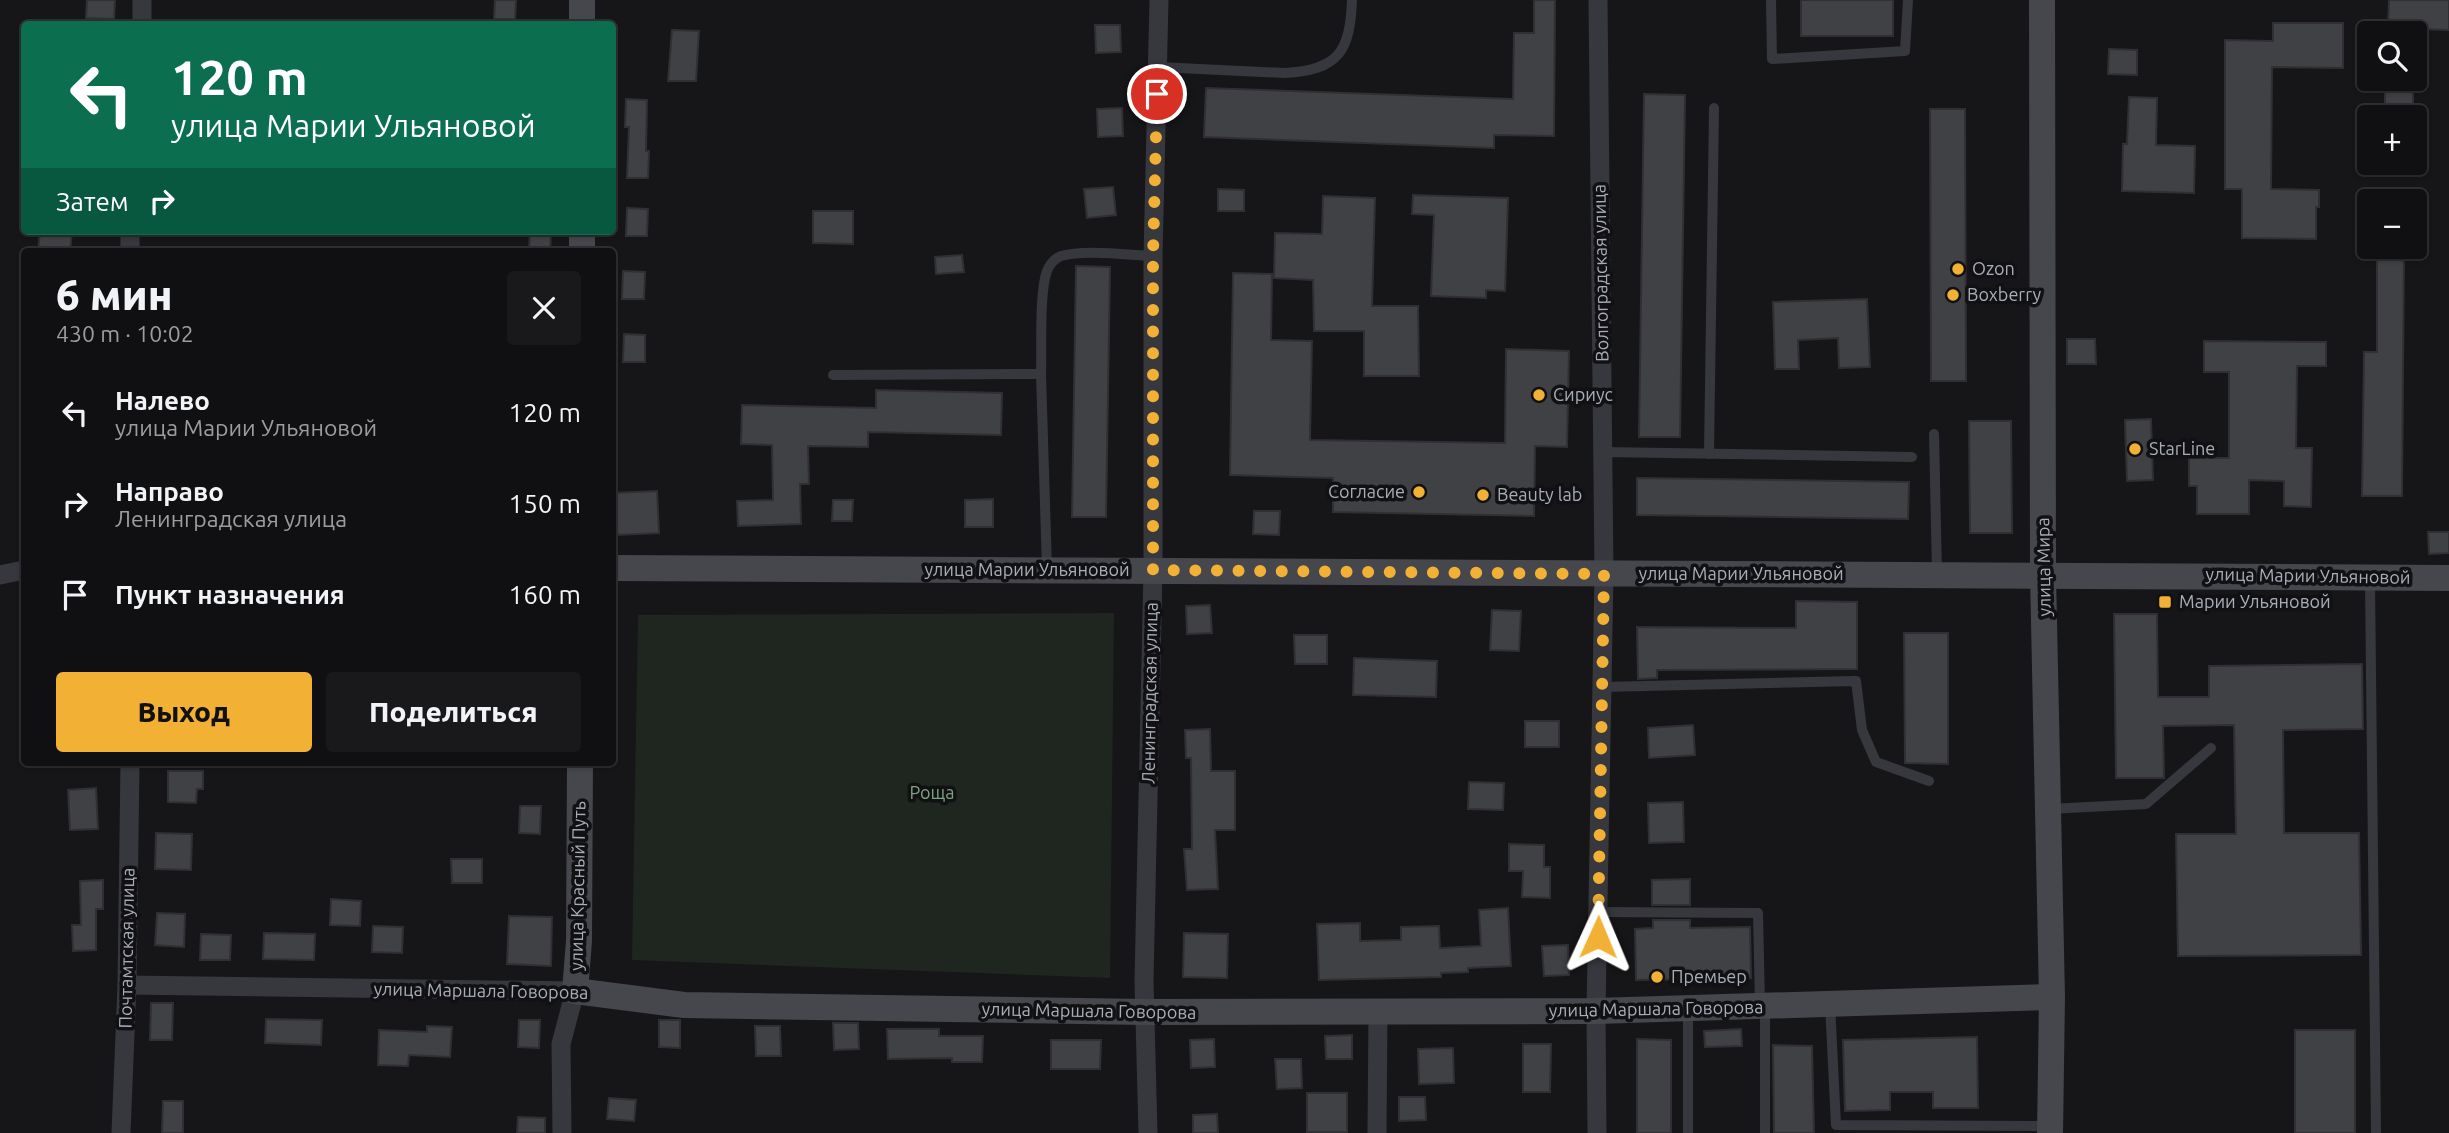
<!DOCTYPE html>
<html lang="ru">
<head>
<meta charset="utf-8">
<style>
  body { margin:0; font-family:Ubuntu,sans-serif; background:#19191b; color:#f1f3f6; height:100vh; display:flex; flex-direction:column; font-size:26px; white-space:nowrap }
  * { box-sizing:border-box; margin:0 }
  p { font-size:23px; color:#9c9d9f }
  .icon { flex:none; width:38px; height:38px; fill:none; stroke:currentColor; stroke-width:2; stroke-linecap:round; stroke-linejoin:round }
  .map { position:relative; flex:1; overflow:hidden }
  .sheet { position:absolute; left:21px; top:248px; width:595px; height:518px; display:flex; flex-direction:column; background:#101012; border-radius:7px; box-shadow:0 2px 5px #0004,0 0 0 2px #303032 }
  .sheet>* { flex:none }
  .hud { position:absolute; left:21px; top:21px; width:595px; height:214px; border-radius:7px; box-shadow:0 2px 5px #0004,0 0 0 2px #303032; background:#0b6e4f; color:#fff; overflow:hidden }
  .fabs { position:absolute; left:2357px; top:21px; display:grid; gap:14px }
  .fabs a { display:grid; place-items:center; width:70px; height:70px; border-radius:7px; background:#101012; box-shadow:0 2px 5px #0004,0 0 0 2px #303032; font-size:35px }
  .pin { position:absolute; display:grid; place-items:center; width:60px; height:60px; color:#fff; margin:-30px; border:4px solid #fff; border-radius:50%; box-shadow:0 2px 7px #0007 }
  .me { position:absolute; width:77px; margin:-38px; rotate:1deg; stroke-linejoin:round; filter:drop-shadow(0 0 5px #0008) }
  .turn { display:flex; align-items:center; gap:24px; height:147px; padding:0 35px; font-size:32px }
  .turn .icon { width:91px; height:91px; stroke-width:2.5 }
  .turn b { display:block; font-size:49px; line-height:60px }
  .then { display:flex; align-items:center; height:66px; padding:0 35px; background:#0003; gap:14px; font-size:26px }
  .round { display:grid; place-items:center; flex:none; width:74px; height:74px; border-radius:7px; background:#19191b }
  .head { display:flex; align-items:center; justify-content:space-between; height:119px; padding:0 35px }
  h1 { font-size:42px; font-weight:800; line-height:52px }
  .button { display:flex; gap:14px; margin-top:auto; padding:14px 35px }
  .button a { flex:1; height:80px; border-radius:7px; background:#f2b134; color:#111; font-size:28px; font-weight:800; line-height:80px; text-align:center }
  .button a+a { background:#19191b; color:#f1f3f6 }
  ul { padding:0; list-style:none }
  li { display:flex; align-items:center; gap:21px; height:91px; padding:0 35px }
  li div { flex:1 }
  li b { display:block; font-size:26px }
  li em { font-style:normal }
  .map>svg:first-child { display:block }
  .green { fill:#1e261f }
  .building { fill:#404145; stroke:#303034; stroke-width:2 }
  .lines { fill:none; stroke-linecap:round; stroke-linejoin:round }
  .lane { stroke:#37383d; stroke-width:10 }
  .street { stroke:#37383d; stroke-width:19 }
  .secondary { stroke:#45474d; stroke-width:26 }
  .route { stroke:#f2b134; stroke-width:12; stroke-dasharray:0 21.6 }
  .poi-dot { fill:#f2b134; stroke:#111113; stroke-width:2.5 }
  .labels { text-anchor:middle; stroke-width:7; stroke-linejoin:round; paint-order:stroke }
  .poi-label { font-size:18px; fill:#a8adb8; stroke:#111113; text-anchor:start }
  .street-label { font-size:18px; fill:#a8adb8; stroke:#111113 }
  .park-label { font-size:18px; fill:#7fa381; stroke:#111113 }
</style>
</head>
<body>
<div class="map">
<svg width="2449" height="1133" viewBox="0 0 2449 1133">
  <rect width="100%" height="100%" fill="#161618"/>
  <!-- green -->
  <path class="green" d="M1114,613L1110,978L632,960L638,615Z"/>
  <!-- building -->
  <g class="building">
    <path d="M87,0H115L114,19L86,18Z"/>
    <path d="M495,0H516L515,19H494Z"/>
    <path d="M1534,0H1555L1554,136L1494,135V148L1204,137L1206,88L1513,99L1514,33H1534Z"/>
    <rect x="1801" y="0" width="92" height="36"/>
    <path d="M2389,0H2449V30L2388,28Z"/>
    <path d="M2273,23H2343V68L2272,67L2271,189L2319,190V207H2316V239L2242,238V189H2225V40L2273,41Z"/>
    <path d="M1095,25H1120L1121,52L1096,53Z"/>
    <path d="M672,30L699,31L696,81H668Z"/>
    <path d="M2109,49L2137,50V75L2108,74Z"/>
    <rect x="2385" y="79" width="28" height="38"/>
    <path d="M1644,94L1685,95L1680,437H1639Z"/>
    <path d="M2129,97L2157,98L2156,145L2195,146L2194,193L2122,191L2123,144H2127Z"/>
    <path d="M626,99L647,100L646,151H649L648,178H627L629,127H625Z"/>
    <path d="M1122,108L1123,136L1098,137L1097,109Z"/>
    <path d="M1930,109H1965L1966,381H1931Z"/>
    <path d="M1113,187L1116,215L1087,218L1084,189Z"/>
    <path d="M1218,189L1244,190V211H1218Z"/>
    <path d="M1413,195L1508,198L1505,291L1486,290V298L1431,296L1434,215L1412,214Z"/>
    <path d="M1323,196L1375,198L1372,306H1418L1419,376H1364V331H1314L1313,280L1274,278L1275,233L1322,234Z"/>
    <path d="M627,208L648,209L647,236H626Z"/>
    <path d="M813,211H853V244L813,243Z"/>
    <path d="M40,231H72L70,252H38Z"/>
    <path d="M530,231H551L550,252H529Z"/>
    <path d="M2377,247L2404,249L2402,496H2362L2364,352H2377Z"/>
    <path d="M962,255L964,272L936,274L935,257Z"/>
    <path d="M1076,266L1110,267L1106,517H1072Z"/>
    <path d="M623,271L645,272L644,299H622Z"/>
    <path d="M1233,273L1272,274L1271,340L1312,341L1310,440L1505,443L1506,349L1569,351L1567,447L1535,446L1534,516L1333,512V478L1230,475Z"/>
    <path d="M1867,299L1870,367L1839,368L1838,338L1798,340L1799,369H1775L1773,302Z"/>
    <path d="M624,334L645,335V362H623Z"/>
    <path d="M2067,339H2095L2096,364H2067Z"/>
    <path d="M2204,341L2326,342V366H2297L2296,448H2312L2311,507L2284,506V481L2249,480V514H2197V486H2189V458H2229V372H2204Z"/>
    <path d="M876,390L1002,393L1001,435L868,432V447L808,446L809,484H800L801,524L738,526L737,501L773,500L772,445L741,444L742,405L876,408Z"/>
    <path d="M2151,419L2153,480L2127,481L2125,420Z"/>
    <path d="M1969,421H2011L2012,533H1970Z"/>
    <path d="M1637,478L1909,482L1908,519L1637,515Z"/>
    <path d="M657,491L659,533L616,535L613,493Z"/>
    <path d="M993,499V527H965V500Z"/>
    <path d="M833,500H853L852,521H832Z"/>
    <path d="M1254,511H1280L1279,535L1253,534Z"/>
    <path d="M2428,532H2449V553L2429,554Z"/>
    <path d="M1796,601L1857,602V669L1657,670V678L1638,679L1637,627L1796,628Z"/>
    <path d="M1210,605L1212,633L1187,634L1186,606Z"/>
    <path d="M1492,610L1521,611L1519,651L1490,650Z"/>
    <path d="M2114,614H2157L2158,697H2209V666L2362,664L2363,729L2283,730L2284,833H2359L2361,955L2178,956L2176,834H2236L2234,725L2163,726L2164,778H2116Z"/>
    <path d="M1904,633H1948V764L1905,763Z"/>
    <path d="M1294,635H1327V664H1295Z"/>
    <path d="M1354,658L1437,661L1436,697L1353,695Z"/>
    <rect x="1525" y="721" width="34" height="26"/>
    <path d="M1693,725L1695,755L1649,758L1648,728Z"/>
    <path d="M1210,729L1211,771H1235V830H1215L1218,889L1187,890L1184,849H1192L1191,758H1186L1185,730Z"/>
    <path d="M168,771H203V789H197L196,803L168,802Z"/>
    <path d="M1469,782L1504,783L1503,810L1468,809Z"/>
    <path d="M96,788L98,829L70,830L68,790Z"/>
    <path d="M1683,802L1684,842L1649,843L1648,803Z"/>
    <path d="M520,806H541L540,834L519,833Z"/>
    <path d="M156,833L192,834L191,870L155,869Z"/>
    <path d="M1509,844L1544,845V867H1550V898L1522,897L1523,871H1509Z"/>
    <path d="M451,859H482V883H452Z"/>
    <path d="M1690,879V905H1652V880Z"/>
    <path d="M103,880V909H96V950L73,951L72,925H81L80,881Z"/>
    <path d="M331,899L361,901L360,926L330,925Z"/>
    <path d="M1508,908L1511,966L1468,968V972L1441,973V977L1319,980L1317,924L1360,923V941L1401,940V927L1439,926L1440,948L1481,946L1479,910Z"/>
    <path d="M157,913L185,914L184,947L155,945Z"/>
    <path d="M509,916L552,917L551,966L507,964Z"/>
    <path d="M1653,920H1690V928L1750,927L1751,978L1636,980L1635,929L1653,928Z"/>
    <path d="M373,926L403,927L402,953L372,952Z"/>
    <path d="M264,933L315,934L314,960L263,959Z"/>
    <path d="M1184,933L1228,934L1227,978L1183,977Z"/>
    <path d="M201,934L231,935L230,960H200Z"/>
    <path d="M1568,945L1569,975L1544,976L1542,946Z"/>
    <path d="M151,1003H173L172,1040H150Z"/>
    <path d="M266,1019L322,1020L321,1045L265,1043Z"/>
    <path d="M519,1020H540L539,1048L518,1047Z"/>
    <path d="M659,1020H680V1048L659,1047Z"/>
    <path d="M833,1023H858L859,1049L834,1050Z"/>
    <path d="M427,1026L452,1027L450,1057L409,1055L408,1066L378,1065L379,1030L427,1032Z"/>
    <path d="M755,1026H780L781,1056H756Z"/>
    <path d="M887,1029H939V1036H983L982,1062H952V1058L888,1059Z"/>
    <path d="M1741,1029L1742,1046L1705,1047L1704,1031Z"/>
    <rect x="2295" y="1030" width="60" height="103"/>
    <path d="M1352,1035V1059H1326L1325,1036Z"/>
    <path d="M1977,1037L1978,1108H1933V1092H1890V1110L1845,1111L1843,1040Z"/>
    <path d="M1214,1039L1215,1067L1191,1068L1190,1040Z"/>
    <path d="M1637,1039L1671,1040V1133H1637Z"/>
    <path d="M1051,1040H1101L1100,1069H1051Z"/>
    <path d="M1523,1044H1551L1550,1092H1523Z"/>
    <path d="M1773,1045L1812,1046L1814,1133H1774Z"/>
    <path d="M1453,1048L1454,1083L1419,1084L1418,1049Z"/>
    <path d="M1275,1059H1301L1302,1088L1277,1089Z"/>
    <rect x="1307" y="1093" width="40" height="39"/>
    <path d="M1399,1097H1425L1426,1120L1399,1121Z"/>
    <path d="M609,1098L636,1100L634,1121L607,1119Z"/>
    <path d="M163,1101H183V1133H162Z"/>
    <path d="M1217,1114L1218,1133H1193V1115Z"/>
    <path d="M518,1117L545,1118V1133H517Z"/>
  </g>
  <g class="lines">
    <!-- lane -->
    <g class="lane">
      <path d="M1771,0L1772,59L1905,51L1908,0"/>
      <path d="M1158,67L1285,73C1339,70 1350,51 1352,0"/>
      <path d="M1041,374L1047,569"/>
      <path d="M833,375L1041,374C1042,348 1039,293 1047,271C1049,265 1055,258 1061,256C1084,249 1128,255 1153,256"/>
      <path d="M1934,434L1937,574"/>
      <path d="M1603,452L1912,457"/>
      <path d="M1709,454L1714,108"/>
      <path d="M2370,581L2376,1133"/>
      <path d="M1602,687L1856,681L1862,730L1876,762L1929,781"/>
      <path d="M2049,809L2146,804L2211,748"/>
      <path d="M1598,912L1758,913L1760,1005"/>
      <path d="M1830,1004L1836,1125L2050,1126"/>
      <path d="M1688,1010V1133"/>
      <path d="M1765,1133V1007"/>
    </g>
    <!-- street -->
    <g class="street">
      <path d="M142,0V24"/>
      <path d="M130,231V252"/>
      <path d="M0,575L24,570"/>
      <path d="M127,985L575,991L561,1044L562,1133"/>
      <path d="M121,1133L127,985L130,763"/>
      <path d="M1148,1133L1144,981L1153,570V256L1159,0"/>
      <path d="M1377,1133L1378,1012"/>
      <path d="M1597,1133L1596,1011L1604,574L1598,0"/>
    </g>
    <!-- secondary -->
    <g class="secondary">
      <path d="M2042,0L2043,575L2052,997L2050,1133"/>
      <path d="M582,24V0"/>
      <path d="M582,252V231"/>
      <path d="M612,568L2449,578"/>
      <path d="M580,763L579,941L575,991L684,1005L1145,1012L1596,1011L2052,997"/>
    </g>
  </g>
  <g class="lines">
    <!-- route -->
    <path class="route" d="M1157,94L1153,256V570L1604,574L1598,937"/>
  </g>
  <!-- markers -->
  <g class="poi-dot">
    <circle cx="1958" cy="269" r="7"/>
    <circle cx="1953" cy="295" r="7"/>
    <circle cx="1539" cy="395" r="7"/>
    <circle cx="2135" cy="449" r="7"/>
    <circle cx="1419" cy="492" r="7"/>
    <circle cx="1483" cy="495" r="7"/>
    <rect x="2158" y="595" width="14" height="14" rx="3.5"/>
    <circle cx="1657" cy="977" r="7"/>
  </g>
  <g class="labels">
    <!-- poi labels -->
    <g class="poi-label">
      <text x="1972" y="275">Ozon</text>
      <text x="1967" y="301">Boxberry</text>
      <text x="1553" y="401">Сириус</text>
      <text x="2149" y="455">StarLine</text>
      <text x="1405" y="498" text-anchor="end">Согласие</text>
      <text x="1497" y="501">Beauty lab</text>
      <text x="2179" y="608">Марии Ульяновой</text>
      <text x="1671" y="983">Премьер</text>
    </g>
    <!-- street labels -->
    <g class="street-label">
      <text transform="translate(1601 273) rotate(-91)" y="6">Волгоградская улица</text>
      <text transform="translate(2044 567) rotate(-91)" y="6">улица Мира</text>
      <text x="1027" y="576">улица Марии Ульяновой</text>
      <text x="1741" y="580">улица Марии Ульяновой</text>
      <text transform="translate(2308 576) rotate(1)" y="6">улица Марии Ульяновой</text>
      <text transform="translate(1150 693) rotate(-89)" y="6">Ленинградская улица</text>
      <text transform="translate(578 886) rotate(-89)" y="6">улица Красный Путь</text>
      <text transform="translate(127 948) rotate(-89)" y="6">Почтамтская улица</text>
      <text transform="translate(481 991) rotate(1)" y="6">улица Маршала Говорова</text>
      <text transform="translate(1656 1009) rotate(-1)" y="6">улица Маршала Говорова</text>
      <text transform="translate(1089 1011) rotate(1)" y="6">улица Маршала Говорова</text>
    </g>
    <!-- park labels -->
    <g class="park-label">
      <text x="932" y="799">Роща</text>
    </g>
  </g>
</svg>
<div class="fabs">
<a><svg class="icon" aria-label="search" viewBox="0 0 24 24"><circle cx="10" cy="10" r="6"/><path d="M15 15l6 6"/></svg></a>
<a>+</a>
<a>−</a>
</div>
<div class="pin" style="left:1157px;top:94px;background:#d93025"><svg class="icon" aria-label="arrive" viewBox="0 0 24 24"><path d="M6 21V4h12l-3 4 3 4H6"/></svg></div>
<svg class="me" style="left:1598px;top:937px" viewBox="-20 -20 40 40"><path d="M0-17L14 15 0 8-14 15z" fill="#f2b134" stroke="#fff" stroke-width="4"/></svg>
<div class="hud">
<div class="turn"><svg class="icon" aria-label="left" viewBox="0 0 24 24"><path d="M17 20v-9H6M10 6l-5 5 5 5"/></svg><div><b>120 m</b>улица Марии Ульяновой</div></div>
<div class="then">Затем<svg class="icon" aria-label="right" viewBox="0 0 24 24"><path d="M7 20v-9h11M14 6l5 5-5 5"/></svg></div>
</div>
<section class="sheet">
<div class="head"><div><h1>6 мин</h1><p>430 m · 10:02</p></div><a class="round"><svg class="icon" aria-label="close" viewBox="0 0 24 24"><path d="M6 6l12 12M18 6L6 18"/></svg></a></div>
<ul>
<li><svg class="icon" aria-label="left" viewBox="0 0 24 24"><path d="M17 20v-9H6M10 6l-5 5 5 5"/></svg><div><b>Налево</b><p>улица Марии Ульяновой</p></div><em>120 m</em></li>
<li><svg class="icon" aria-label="right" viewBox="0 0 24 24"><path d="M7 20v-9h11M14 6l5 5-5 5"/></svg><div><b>Направо</b><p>Ленинградская улица</p></div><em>150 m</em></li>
<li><svg class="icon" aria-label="arrive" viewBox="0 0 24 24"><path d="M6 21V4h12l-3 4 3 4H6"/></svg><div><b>Пункт назначения</b></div><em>160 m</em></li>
</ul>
<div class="button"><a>Выход</a><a>Поделиться</a></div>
</section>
</div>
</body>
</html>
